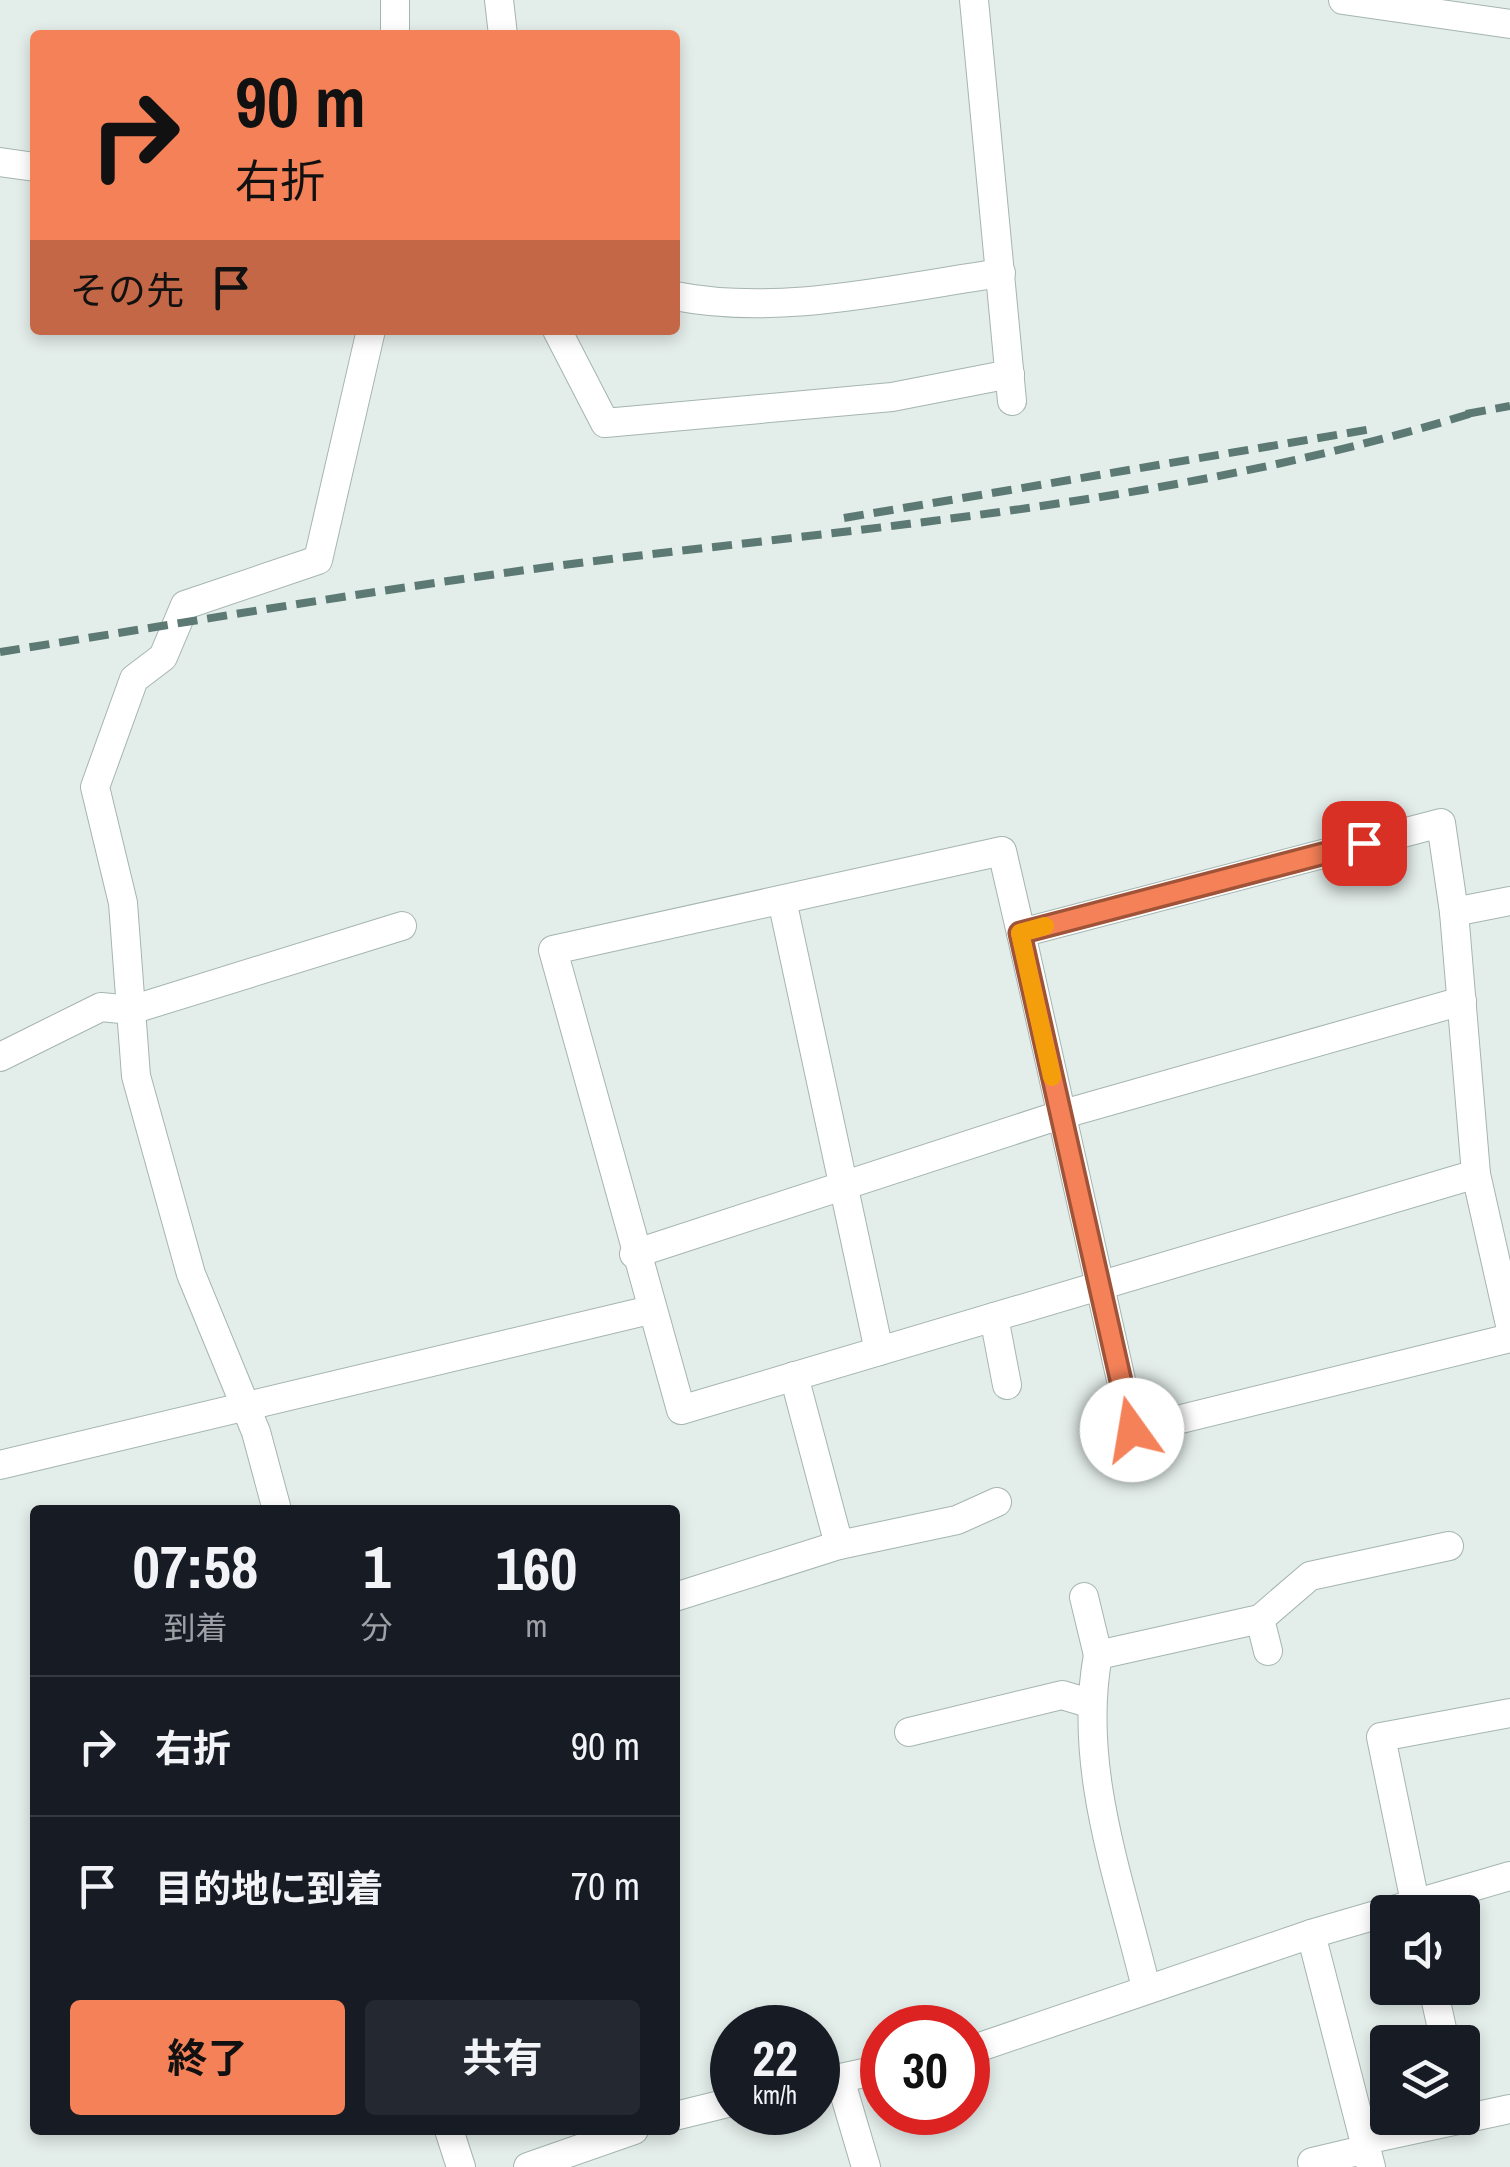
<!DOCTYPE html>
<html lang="ja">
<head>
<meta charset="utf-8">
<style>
  body { margin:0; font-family:"Archivo Narrow","Noto Sans JP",sans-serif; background:#242831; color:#f1f3f6; height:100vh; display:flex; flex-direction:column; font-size:38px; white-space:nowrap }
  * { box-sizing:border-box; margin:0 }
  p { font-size:32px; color:#9ea1a6 }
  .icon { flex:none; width:55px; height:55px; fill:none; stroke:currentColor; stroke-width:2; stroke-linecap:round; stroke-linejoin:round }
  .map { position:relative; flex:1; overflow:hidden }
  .panel { position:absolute; left:30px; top:1505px; width:650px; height:630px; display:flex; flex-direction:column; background:#171b24; border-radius:10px; box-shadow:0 5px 15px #0003 }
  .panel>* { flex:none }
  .guide { position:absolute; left:30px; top:30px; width:650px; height:305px; border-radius:10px; box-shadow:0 5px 15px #0003; background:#f58158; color:#111; overflow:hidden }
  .buttons { position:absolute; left:1370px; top:1895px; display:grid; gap:20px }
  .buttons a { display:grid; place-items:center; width:110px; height:110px; border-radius:10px; background:#171b24; box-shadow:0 5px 15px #0003; font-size:50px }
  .speed { position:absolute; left:710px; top:2005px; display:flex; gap:20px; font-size:50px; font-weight:700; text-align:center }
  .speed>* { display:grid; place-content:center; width:130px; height:130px; border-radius:50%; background:#171b24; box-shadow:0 5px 15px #0003; line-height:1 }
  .speed small { font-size:25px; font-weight:400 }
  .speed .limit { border:15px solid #d22; background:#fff; color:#111 }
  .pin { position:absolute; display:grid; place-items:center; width:85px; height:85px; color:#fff; margin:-42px; border-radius:20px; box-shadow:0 5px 15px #0006 }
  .me { position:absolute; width:110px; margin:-55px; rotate:347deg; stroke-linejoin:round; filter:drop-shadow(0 0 8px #0008) }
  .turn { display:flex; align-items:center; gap:35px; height:210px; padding:0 40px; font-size:45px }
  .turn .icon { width:130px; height:130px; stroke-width:2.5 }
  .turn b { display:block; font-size:70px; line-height:85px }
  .then { display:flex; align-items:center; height:95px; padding:0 40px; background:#0003; gap:20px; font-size:38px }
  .eta { display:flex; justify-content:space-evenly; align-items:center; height:170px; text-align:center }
  .eta b { font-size:60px; font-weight:700; line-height:70px }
  .button { display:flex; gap:20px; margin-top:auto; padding:20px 40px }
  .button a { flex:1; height:115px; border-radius:10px; background:#f58158; color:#111; font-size:40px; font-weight:700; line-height:115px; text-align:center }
  .button a+a { background:#242831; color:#f1f3f6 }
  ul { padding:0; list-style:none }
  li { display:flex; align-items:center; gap:30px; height:140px; padding:0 40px; border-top:2px solid #363941 }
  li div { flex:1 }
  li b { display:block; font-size:38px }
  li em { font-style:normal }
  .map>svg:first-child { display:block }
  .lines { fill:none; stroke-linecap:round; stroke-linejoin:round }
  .minor-casing { stroke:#a5b5b0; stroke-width:30 }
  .minor { stroke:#fff; stroke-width:28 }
  .rail { stroke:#5c7a73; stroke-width:8; stroke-dasharray:20 10; stroke-linecap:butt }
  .route-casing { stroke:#9f5439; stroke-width:25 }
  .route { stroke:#f58158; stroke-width:18 }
  .slow { stroke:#f59e0b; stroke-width:18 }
</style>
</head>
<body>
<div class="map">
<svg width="1510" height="2167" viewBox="0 0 1510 2167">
  <rect width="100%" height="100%" fill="#e3ede9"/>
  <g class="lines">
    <defs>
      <g id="minor">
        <path d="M499,0L503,35"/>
        <path d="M974,0L1012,401"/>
        <path d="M1343,0L1510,24"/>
        <path d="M395,35V0"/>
        <path d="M0,162L35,167"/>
        <path d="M675,296C781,317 895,288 1001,273"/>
        <path d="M557,330L605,423L892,397L1010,374"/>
        <path d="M1441,823L1454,912L1476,1174L681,1410L553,950L1002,851L1021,933Z"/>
        <path d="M782,900L879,1351"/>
        <path d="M1454,912L1510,901"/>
        <path d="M1021,933L1132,1429"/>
        <path d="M0,1057L101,1007L131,1010L402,926"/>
        <path d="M1476,1174L1510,1325"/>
        <path d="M634,1254L1060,1115L1462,1001"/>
        <path d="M994,1317L1007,1385"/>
        <path d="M794,1376L839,1545"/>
        <path d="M1100,1439L1510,1338"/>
        <path d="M0,1465L650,1310"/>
        <path d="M277,1510L256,1432L191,1274L136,1076L123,903L95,787L134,679L163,657L185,605L318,560L371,330"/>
        <path d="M675,1597L839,1545L957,1520L997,1502"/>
        <path d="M1084,1597L1098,1655"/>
        <path d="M1260,1619L1268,1651"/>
        <path d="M909,1732L1062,1695L1089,1703"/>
        <path d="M1417,1912L1381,1737L1510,1713"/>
        <path d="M1311,1934L1371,2167"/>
        <path d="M1146,1988C1120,1879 1077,1767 1098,1655L1260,1619L1310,1576L1449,1546"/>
        <path d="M1433,1988L1445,2042"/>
        <path d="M968,2051L1311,1934L1510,1876"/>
        <path d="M840,2079L866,2167"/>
        <path d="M818,2083L882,2069"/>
        <path d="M675,2116L732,2102"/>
        <path d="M449,2130L461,2167"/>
        <path d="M1365,2140L1510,2109"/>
        <path d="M1312,2162L1367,2149"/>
        <path d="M528,2167L634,2130"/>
      </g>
    </defs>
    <!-- minor casing -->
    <use href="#minor" class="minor-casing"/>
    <!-- minor -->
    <use href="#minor" class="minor"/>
    <!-- rail -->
    <g class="rail">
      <path d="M1466,414L1510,406"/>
      <path d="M844,518L1372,429"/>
      <path d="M0,652C203,620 407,584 611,559C902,524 1199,499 1479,411"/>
    </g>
  </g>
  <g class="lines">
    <defs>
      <path id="route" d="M1132,1430L1020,933L1364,843"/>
    </defs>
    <!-- route casing -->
    <use href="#route" class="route-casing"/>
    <!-- route -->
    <use href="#route" class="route"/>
    <!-- slow -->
    <path class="slow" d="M1045,926L1020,933L1052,1077"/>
  </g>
</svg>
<div class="buttons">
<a><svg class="icon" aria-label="sound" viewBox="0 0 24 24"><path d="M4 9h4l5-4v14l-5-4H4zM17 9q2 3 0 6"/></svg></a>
<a><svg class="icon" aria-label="layers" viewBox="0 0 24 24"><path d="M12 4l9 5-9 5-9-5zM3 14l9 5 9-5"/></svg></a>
</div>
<div class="speed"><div>22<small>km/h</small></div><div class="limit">30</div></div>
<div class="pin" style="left:1364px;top:843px;background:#d93025"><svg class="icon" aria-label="arrive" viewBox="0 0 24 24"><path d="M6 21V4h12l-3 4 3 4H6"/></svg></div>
<svg class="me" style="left:1132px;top:1430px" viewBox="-20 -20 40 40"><circle r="19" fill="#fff"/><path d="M0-13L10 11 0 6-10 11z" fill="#f58158"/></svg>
<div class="guide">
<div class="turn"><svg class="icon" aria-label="right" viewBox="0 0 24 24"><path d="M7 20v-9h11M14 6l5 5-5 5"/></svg><div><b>90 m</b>右折</div></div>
<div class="then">その先<svg class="icon" aria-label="arrive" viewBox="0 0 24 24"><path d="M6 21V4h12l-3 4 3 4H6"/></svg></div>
</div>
<section class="panel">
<div class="eta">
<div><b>07:58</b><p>到着</p></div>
<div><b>1</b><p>分</p></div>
<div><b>160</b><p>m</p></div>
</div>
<ul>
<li><svg class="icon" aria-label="right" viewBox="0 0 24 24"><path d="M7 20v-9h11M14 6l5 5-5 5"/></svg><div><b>右折</b></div><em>90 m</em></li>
<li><svg class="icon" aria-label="arrive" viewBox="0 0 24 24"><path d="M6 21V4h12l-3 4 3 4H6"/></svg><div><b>目的地に到着</b></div><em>70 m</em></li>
</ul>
<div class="button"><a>終了</a><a>共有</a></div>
</section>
</div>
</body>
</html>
